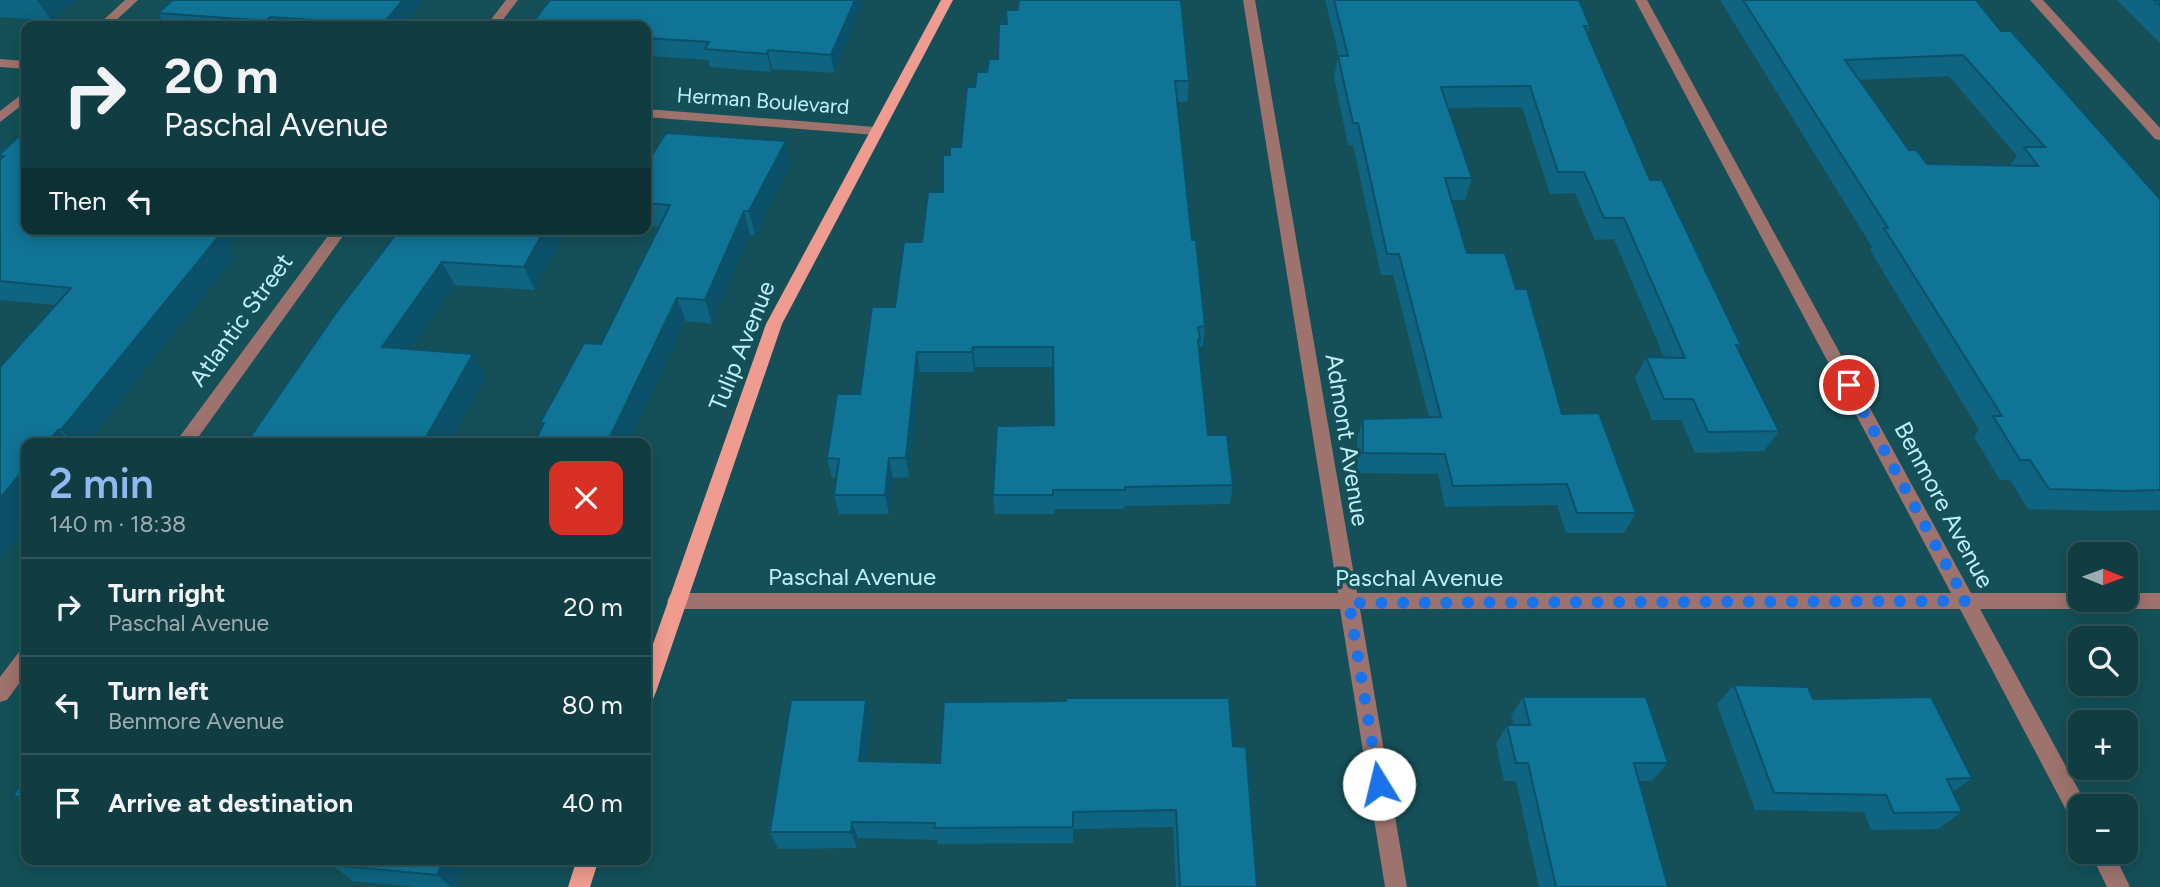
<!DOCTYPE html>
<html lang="en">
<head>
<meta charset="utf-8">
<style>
  body { margin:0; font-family:Figtree,sans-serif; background:#1e474d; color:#f1f3f6; height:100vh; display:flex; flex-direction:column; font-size:26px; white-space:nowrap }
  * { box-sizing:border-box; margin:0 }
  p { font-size:23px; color:#9cadb2 }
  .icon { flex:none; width:38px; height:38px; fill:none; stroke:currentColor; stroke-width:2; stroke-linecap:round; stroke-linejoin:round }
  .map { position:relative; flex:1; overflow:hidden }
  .side { position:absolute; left:21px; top:438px; width:630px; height:427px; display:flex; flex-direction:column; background:#103c42; border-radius:14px; box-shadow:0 4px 18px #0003,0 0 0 2px #30565b }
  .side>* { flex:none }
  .top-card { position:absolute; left:21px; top:21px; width:630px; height:214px; border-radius:14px; box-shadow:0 4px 18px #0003,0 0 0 2px #30565b; background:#103c42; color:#f1f3f6; overflow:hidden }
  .needle { width:46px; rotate:91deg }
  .controls { position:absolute; left:2068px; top:542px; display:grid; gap:14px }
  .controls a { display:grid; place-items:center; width:70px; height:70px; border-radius:14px; background:#103c42; box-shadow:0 4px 18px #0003,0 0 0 2px #30565b; font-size:35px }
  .pin { position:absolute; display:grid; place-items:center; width:60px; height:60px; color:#fff; margin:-30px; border:4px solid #fff; border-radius:50%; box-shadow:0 2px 7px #0007 }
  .me { position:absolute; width:77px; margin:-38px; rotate:351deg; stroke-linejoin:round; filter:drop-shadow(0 0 5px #0008) }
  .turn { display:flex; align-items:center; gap:24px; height:147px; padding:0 28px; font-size:32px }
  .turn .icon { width:91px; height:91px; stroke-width:2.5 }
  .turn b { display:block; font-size:49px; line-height:60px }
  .then { display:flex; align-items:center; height:66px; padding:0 28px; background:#0003; gap:14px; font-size:26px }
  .round { display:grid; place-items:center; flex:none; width:74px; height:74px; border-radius:14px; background:#1e474d }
  .overview { display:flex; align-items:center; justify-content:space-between; height:119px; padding:0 28px }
  h1 { font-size:42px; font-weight:600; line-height:52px; color:#90b9f0 }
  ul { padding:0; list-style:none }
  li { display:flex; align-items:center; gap:21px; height:98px; padding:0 28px; border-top:2px solid #30565b }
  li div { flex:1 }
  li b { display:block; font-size:26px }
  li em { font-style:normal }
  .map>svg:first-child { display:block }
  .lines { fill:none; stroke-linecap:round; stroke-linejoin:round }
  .minor { fill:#9e736d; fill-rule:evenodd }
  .major { fill:#f09b8f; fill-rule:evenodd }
  .wall { fill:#0e6481; fill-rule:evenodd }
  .shaded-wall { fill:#0b5169 }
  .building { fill:#107496; stroke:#0b5169; stroke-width:2; fill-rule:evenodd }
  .route { stroke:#1a73e8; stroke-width:12; stroke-dasharray:0 21.6 }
  .labels { text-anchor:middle; stroke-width:7; stroke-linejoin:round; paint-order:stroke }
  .far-street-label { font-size:21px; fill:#c0f0f7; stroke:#155058 }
  .street-label { font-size:24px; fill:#c0f0f7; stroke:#155058 }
</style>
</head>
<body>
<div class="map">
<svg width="2160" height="887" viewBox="0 0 2160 887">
  <rect width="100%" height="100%" fill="#155058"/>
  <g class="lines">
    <!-- minor -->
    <g class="minor">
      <path d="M125,0H138L110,26H97Z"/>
      <path d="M506,0H518L498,26H486Z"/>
      <path d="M1243,0H1255L1357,593H1951L1635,0H1647L1971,593H2081V600H2126V593H2160V609H1980L2088,807H2081V826L2073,823L1960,609H1360L1407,887H1385L1340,609H677L670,607L667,601L670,595L677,593H1338Z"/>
      <path d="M2030,0H2043L2160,128V140L2155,139Z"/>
      <path d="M0,59L26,61V69L0,67Z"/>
      <path d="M26,91V102L0,122V111Z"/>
      <path d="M646,109L876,127L883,131L876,135L646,117Z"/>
      <path d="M333,229H348L194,443H175Z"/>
      <path d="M26,649V674L7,700L0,702V677L19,652Z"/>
      <path d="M2090,852H2113L2130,887H2107Z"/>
    </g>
    <!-- major -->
    <g class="major">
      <path d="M941,0H953L782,324L656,692L653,699L646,701V664L766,324Z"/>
      <path d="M577,859H599L590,887H568Z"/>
    </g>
  </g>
  <!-- wall -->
  <g class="wall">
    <path d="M0,0H77L52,21L0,17Z"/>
    <path d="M173,0H420L421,4L403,26H166L158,13Z"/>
    <path d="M1325,0H1579L1590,26L1587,33L1650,180L1741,345L1738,349L1779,431L1764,451L1695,453L1681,420H1652L1635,378L1646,357H1664L1614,239L1595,240L1575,193L1550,194L1522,107L1448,108L1472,178L1465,200H1451L1467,253L1516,289L1562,414L1636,513L1624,533H1566L1557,505L1445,507L1438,474L1357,473V439L1363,419L1429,417L1393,275H1381L1353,145H1348L1334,77L1338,56H1339Z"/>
    <path d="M1720,0H1976L2001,31L2160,199V510L2103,511L2028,509L2010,480H2000L1974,437L1979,430L1870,250L1872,247ZM1949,76L2017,156L2010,165L1927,164L1909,150L1859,80Z"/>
    <path d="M2117,0H2160V43Z"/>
    <path d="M862,7L834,73L772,69L771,72L710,67L708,60L646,56V26Z"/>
    <path d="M1189,81L1187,102H1177L1192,240L1205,326L1203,346L1199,347V351L1208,435L1233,485L1230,504L1124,506V509H1054V514H995L993,495L1054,425L1053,367H975L974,372H920L909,477L893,478L889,514H839L834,495L837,478H832L827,458L860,394L895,307L943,192L950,155L961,147L967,87Z"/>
    <path d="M0,154L229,249L234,257L88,443H26V514L14,529L20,534L0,560V367L55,305L0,300Z"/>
    <path d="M646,156L791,165L755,235H750L712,324L686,321L629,443H534L542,426L540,423L601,344L659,227L646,226Z"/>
    <path d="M400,229H568L535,290L455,285L411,349L473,354L487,377L246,443Z"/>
    <path d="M1734,685L1813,699L1972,778L1953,792L1962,812L1938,829L1871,830L1864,812L1755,810L1717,704Z"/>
    <path d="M1523,697L1668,763L1652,781H1639L1668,887H1539L1516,781H1504L1496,744L1507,725H1514L1511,716Z"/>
    <path d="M872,718L867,762L940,763L1233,746L1257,887H1176L1173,827L1073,829V843L938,844L937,840L858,838L857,848L778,849L770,832Z"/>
    <path d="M26,777V804L13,796Z"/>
    <path d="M335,859H468L457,887H416L353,881L332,865Z"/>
  </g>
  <!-- shaded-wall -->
  <g class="shaded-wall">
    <path d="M37,0H77L52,21Z"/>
    <path d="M403,0H420L421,4L403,26H383L382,25Z"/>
    <path d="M850,0H861L862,7L834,73L831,55Z"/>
    <path d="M270,17L275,26H269L266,21Z"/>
    <path d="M768,50L772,69L771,72L767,54Z"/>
    <path d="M786,141L791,165L755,235L749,211Z"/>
    <path d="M744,211L750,235L712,324L705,300Z"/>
    <path d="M212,229H244L229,249L234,257L88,443H74L61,430Z"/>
    <path d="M545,229H568L535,290L524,267Z"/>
    <path d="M442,262L455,285L397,370L382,347Z"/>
    <path d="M677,298L686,321L629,443H607Z"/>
    <path d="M973,347L975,367L974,372L972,352Z"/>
    <path d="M917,352L920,372L909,477L906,458Z"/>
    <path d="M473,354L487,377L450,443H423Z"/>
    <path d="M58,430L72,443H47Z"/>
    <path d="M889,458L893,478L889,514L885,495Z"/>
    <path d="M26,467V514L14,529L20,534L0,560V498Z"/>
    <path d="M866,700L872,718L865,779L859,761Z"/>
    <path d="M852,822L858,838L857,848L851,832Z"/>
    <path d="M444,859H468L457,887H451L437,875Z"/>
  </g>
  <!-- building -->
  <g class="building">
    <path d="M173,0H403L382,25L270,17L266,21L158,13Z"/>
    <path d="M550,0H855L831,55L768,50L767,54L705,49L709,42L646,38V26H530Z"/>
    <path d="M1019,0H1181L1189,81H1175L1192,240H1196L1205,326L1198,327L1200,340H1198L1208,435H1227L1233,485L1125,487V490H1053V495H993L997,426L1054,425L1053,347H973L972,352H917L906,458H889L885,495H834L839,459L827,458L837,394H860L872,307H895L904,242H922L928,192H943V155H950V147H961L967,87H975L977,72H987L989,59H998L999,24H1007L1006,10H1018Z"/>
    <path d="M1334,0H1579L1590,26H1584L1650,180H1662L1741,345H1736L1779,431L1708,432L1693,399H1664L1646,357L1685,358L1624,218H1604L1584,172H1558L1530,86L1441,87L1472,178H1445L1467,253H1505L1516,289H1527L1562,414L1599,413L1636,513H1577L1567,484L1453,486L1445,454L1363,453V419L1441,417L1399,254H1387L1358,123H1353L1338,56H1348Z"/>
    <path d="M1743,0H1976L2001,31H2011L2160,199V490L2126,491L2049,489L2030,460H2020L1993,416H2002L1884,228H1888ZM1963,55L2045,147H2024L2038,166L1927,164L1916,150H1909L1845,60Z"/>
    <path d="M2154,0H2160V6Z"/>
    <path d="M26,130V229H212L207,235L219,236L61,430H58L47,443H26V467L0,498V367L71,288L0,281V160L4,156H0V154Z"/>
    <path d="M666,133L786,141L749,211H744L705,300L677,298L607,443H534L544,423H540L584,343L601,344L670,205L646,203V156H651Z"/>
    <path d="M400,229H545L524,267L442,262L382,347L473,354L423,443H246L338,310Z"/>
    <path d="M1734,685L1808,687L1813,699L1931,697L1972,778L1947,779L1962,812L1894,813L1886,795L1774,793Z"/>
    <path d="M1523,697H1646L1668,763H1634L1668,887H1556L1528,763H1516L1507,725H1530Z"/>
    <path d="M1066,698H1229L1233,746L1246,747L1257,887H1180L1176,810L1073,812V827L934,828L935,823L852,822L851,832H770L791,700H866L859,761L940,763L944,702L1066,701Z"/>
    <path d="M26,777V798L13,796Z"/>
    <path d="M335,859H444L437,875L332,865Z"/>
  </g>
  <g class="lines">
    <!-- route -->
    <path class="route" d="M1379,784L1349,603L1966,601L1849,385"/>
  </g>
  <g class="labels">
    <!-- far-street labels -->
    <g class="far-street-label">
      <text transform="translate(763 101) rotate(4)" y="7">Herman Boulevard</text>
    </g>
    <!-- street labels -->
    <g class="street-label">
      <text transform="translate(241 320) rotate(-54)" y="8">Atlantic Street</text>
      <text transform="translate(742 346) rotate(-68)" y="8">Tulip Avenue</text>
      <text transform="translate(1347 440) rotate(81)" y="8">Admont Avenue</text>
      <text transform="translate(1944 505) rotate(62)" y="8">Benmore Avenue</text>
      <text x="852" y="585">Paschal Avenue</text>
      <text x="1419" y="586">Paschal Avenue</text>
    </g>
  </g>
</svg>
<div class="controls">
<a><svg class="needle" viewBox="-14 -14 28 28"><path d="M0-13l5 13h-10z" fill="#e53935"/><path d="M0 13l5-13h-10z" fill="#9cadb2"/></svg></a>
<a><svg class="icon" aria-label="search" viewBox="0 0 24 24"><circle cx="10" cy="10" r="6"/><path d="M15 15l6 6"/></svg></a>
<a>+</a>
<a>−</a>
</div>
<div class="pin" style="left:1849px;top:385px;background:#d93025"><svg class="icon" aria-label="arrive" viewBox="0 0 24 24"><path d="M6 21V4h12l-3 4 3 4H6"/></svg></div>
<svg class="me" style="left:1379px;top:784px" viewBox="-20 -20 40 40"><circle r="19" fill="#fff"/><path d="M0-13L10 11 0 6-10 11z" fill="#1a73e8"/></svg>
<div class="top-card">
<div class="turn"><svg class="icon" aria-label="right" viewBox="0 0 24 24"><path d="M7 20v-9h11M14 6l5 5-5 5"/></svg><div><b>20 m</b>Paschal Avenue</div></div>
<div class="then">Then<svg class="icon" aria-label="left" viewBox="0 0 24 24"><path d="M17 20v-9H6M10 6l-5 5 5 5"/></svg></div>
</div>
<section class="side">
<div class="overview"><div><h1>2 min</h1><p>140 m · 18:38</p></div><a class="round" style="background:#d93025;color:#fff"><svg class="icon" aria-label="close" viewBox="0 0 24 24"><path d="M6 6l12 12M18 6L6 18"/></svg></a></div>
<ul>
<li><svg class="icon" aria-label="right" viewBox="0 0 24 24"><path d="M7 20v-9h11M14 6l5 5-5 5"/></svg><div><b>Turn right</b><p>Paschal Avenue</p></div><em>20 m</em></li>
<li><svg class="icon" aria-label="left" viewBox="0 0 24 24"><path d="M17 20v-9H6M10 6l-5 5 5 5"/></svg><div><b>Turn left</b><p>Benmore Avenue</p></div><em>80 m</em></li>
<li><svg class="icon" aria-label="arrive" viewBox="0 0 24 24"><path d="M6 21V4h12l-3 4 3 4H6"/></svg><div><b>Arrive at destination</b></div><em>40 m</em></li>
</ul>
</section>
</div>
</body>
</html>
